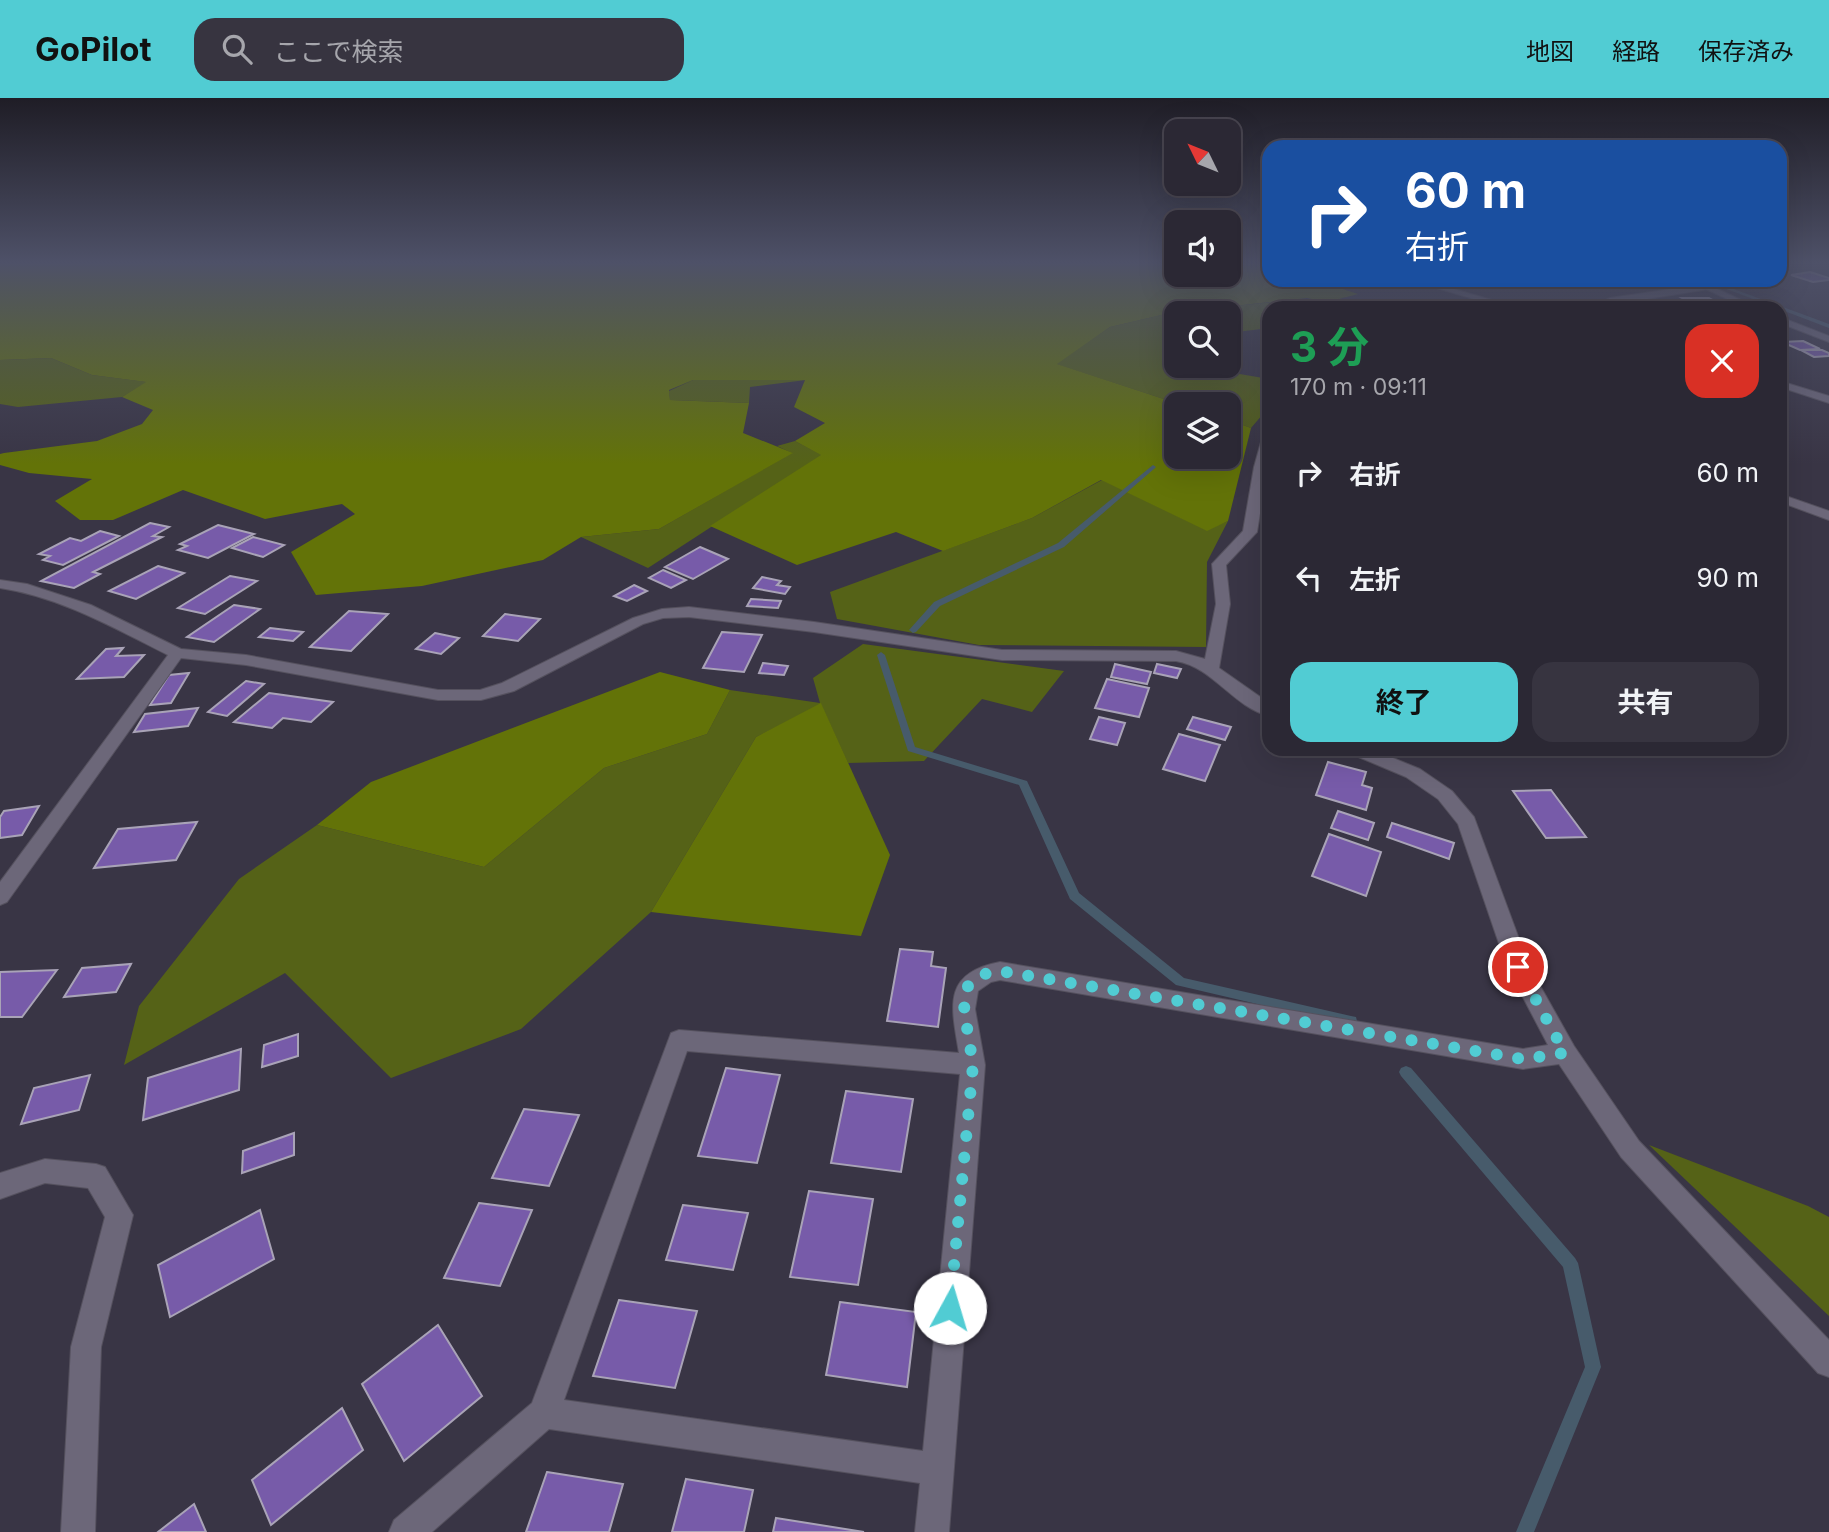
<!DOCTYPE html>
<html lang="ja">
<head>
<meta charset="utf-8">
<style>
  body { margin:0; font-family:Inter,"Noto Sans JP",sans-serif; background:#373440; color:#f1f3f6; height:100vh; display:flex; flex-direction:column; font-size:26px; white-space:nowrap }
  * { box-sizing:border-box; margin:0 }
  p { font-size:23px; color:#a6a6ac }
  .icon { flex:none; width:38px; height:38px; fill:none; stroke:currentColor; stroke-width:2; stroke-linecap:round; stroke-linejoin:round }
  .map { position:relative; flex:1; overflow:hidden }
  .side { position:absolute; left:1262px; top:203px; width:525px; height:455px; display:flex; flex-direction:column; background:#2b2834; border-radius:21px; box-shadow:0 7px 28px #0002,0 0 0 2px #47444f }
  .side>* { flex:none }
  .top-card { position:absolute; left:1262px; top:42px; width:525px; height:147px; border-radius:21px; box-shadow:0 7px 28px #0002,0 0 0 2px #47444f; background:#1a4fa0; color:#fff; overflow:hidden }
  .needle { width:46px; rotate:313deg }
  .tools { position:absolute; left:1164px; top:21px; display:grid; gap:14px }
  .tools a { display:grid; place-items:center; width:77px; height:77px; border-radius:14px; background:#2b2834; box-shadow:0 7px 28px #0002,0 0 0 2px #47444f; font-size:35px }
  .pin { position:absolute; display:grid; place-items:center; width:60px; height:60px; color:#fff; margin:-30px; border:4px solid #fff; border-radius:50%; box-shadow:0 2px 7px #0007 }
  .me { position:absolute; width:77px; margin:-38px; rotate:6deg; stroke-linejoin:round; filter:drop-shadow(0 0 5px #0008) }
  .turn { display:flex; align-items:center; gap:24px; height:147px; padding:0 28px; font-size:32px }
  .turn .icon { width:91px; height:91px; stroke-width:2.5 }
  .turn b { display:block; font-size:49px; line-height:60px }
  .round { display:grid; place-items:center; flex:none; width:74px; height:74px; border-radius:21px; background:#373440 }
  .summary { display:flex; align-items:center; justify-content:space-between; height:119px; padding:0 28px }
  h1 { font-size:42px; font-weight:700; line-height:52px; color:#1e9e55 }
  .primary-button { display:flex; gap:14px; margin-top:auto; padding:14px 28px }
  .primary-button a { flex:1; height:80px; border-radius:21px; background:#51ccd3; color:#111; font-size:28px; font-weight:700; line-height:80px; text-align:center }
  .primary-button a+a { background:#373440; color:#f1f3f6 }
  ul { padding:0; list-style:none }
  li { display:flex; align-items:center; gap:21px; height:105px; padding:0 28px }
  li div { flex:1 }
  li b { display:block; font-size:26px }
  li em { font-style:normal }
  header { display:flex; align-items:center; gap:42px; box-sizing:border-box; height:98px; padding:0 35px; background:#51ccd3; color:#111 }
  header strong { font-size:33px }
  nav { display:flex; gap:38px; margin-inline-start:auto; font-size:24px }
  .search { width:490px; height:63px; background:#373440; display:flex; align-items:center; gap:18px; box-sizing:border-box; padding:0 24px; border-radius:21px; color:#a6a6ac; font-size:26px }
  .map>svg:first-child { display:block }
  .green { fill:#556217 }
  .forest { fill:#637308 }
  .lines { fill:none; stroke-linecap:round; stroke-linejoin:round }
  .stream { fill:#475b6b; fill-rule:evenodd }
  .building { fill:#775ba9; stroke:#a9a3b7; stroke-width:2 }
  .minor-casing { stroke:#55515e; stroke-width:2 }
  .secondary-casing { stroke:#55515e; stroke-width:2 }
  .minor { fill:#6c6779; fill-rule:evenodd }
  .secondary { fill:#6c6779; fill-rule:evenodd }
  .route { stroke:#51ccd3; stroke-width:12; stroke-dasharray:0 21.6 }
</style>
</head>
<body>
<header>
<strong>GoPilot</strong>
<div class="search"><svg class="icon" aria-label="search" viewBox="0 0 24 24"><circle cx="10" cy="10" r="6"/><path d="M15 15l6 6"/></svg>ここで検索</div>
<nav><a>地図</a><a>経路</a><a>保存済み</a></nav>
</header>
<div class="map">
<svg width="1829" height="1434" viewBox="0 0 1829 1434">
  <rect width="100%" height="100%" fill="#393545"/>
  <!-- green -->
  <g class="green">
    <path d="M1290,202L1305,210H1269V230L1229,235L1228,215H1176V268H1217L1228,274L1269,281V309L1251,330L1229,322L1228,306H1179L1056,266L1110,229L1170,215Z"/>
    <path d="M51,260L92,277L147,284L122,299L18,309L0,306V262Z"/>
    <path d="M693,282H806L750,289L749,305L670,302L669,293Z"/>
    <path d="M795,343L822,357L648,470L581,439L659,431L792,355L777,348Z"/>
    <path d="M1102,382L1206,432L1228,423L1207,464L1206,549L979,547L837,521L830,494L1032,420Z"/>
    <path d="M863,546L1064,573L1032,614L982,601L924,663L848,665L821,606L756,639L651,814L521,931L391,980L285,875L124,967L139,908L239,781L317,727L484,769L604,670L707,636L730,592L820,605L813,580Z"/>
    <path d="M1649,1047L1808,1108L1829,1119V1218Z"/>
  </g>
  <!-- forest -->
  <g class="forest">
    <path d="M0,165H1176V177H1228L1229,165H1269V182H1347L1333,188L1358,196L1327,204L1307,200L1170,215L1110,229L1057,266L1179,306H1176V359H1228L1229,322L1251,330L1228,423L1207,433L1101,382L1032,420L943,453L896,434L797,467L710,428L821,357L795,343L825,325L794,309L805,282H693L669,292L670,302L749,305L743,335L793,355L659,431L581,439L543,462L422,488L316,497L291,454L355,416L342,406L265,421L183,392L113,422H80L55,403L92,381L29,375L0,367V356L4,355L97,343L142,326L153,312L122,299L146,284L92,277L51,260L0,262Z"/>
    <path d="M660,574L730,592L707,636L604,670L484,769L317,727L371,684Z"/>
    <path d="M821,605L890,757L861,838L651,814L756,639Z"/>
  </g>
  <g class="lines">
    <!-- stream -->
    <g class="stream">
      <path d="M1703,182H1709L1829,226V230Z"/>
      <path d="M1153,367L1156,369L1155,370L1064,449L940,508L916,534L913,535L909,532L934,504L1058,445Z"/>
      <path d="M881,554L885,557L915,649L1027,683L1079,795L1184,880L1351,918L1356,919L1357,923L1356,927L1351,928L1176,887L1070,801L1019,687L908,653L877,557Z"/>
      <path d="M1406,968L1411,970L1575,1160L1578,1165L1601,1269L1534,1434H1516L1585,1269L1563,1169L1401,978L1399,974L1401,970Z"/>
    </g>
  </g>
  <!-- building -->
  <g class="building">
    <path d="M1810,174L1829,180V182L1813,184L1791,177Z"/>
    <path d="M1682,200H1709L1725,209H1698Z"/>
    <path d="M1803,243L1820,251L1800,252L1782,244Z"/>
    <path d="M1801,252H1822L1829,255V258L1814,259Z"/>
    <path d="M150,425L169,429L153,438L162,439L93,474L100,476L74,490L41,483Z"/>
    <path d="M218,427L254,436L208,460L178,452L187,448L180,446Z"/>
    <path d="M100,433L119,438L63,467L43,462L50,458L39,456L70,440L81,443Z"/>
    <path d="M253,439L284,447L263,459L232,450Z"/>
    <path d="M700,449L728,461L693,481L665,469Z"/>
    <path d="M158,468L184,475L136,501L109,493Z"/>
    <path d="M663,472L686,482L671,490L649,480Z"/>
    <path d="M230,478L257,483L205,516L178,510Z"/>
    <path d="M762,479L781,483L777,487L790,489L785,496L753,490Z"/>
    <path d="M634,487L647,493L627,503L614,498Z"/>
    <path d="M751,501L781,503L778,510L747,508Z"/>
    <path d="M234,507L260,511L214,544L187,539Z"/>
    <path d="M349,513L388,516L351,553L310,549Z"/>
    <path d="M505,516L540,521L518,543L483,538Z"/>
    <path d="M270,530L303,534L293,543L259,539Z"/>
    <path d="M722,534L762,537L744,574L703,570Z"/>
    <path d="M435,535L459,540L441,556L416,551Z"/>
    <path d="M123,550L116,558L144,557L124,579L77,581L106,551Z"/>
    <path d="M763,565L788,568L784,577L759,575Z"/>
    <path d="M1115,566L1151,574L1147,586L1111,579Z"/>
    <path d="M1157,566L1181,571L1177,580L1154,575Z"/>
    <path d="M189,575L171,605L150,607L169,577Z"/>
    <path d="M1107,581L1149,590L1139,619L1095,610Z"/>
    <path d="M246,583L264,586L227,618L208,614Z"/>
    <path d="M269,595L333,604L311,624L283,620L272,630L234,624Z"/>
    <path d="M198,610L188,628L134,634L145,616Z"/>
    <path d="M1099,619L1125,625L1117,647L1090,641Z"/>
    <path d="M1193,619L1231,629L1225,642L1187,631Z"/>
    <path d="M1179,636L1220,647L1205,683L1163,671Z"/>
    <path d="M1328,664L1366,674L1362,687L1372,690L1366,712L1316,697Z"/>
    <path d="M1551,692L1586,739L1546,740L1513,693Z"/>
    <path d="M39,708L22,737L0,740V719L4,713Z"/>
    <path d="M1338,713L1374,725L1368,742L1331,730Z"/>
    <path d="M197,724L176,762L94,770L118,731Z"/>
    <path d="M1392,725L1454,745L1449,761L1387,739Z"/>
    <path d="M1329,736L1381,754L1366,798L1312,778Z"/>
    <path d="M900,851L933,854L931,868L946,870L938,929L887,923Z"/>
    <path d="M131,866L116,894L64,899L82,870Z"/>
    <path d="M57,872L22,919H0V874Z"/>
    <path d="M298,936V958L262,969L264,947Z"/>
    <path d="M241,951L239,992L143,1022L148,980Z"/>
    <path d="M726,970L780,977L757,1065L698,1058Z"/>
    <path d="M90,977L79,1012L21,1026L34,990Z"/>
    <path d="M846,993L913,1001L901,1074L831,1065Z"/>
    <path d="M524,1011L579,1017L549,1088L492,1080Z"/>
    <path d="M294,1035V1057L242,1075L243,1053Z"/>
    <path d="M809,1093L873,1101L858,1187L790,1179Z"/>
    <path d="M479,1105L532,1112L500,1188L444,1180Z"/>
    <path d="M683,1107L748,1115L733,1172L666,1162Z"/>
    <path d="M260,1112L274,1161L170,1219L158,1167Z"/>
    <path d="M619,1202L697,1213L675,1290L593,1278Z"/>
    <path d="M840,1204L916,1214L907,1289L826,1277Z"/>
    <path d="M438,1227L482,1298L404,1363L362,1286Z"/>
    <path d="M342,1310L363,1352L271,1427L252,1382Z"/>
    <path d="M547,1374L623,1386L609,1434H526Z"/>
    <path d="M686,1381L753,1392L744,1434H672Z"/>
    <path d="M194,1406L206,1434H158Z"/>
    <path d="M776,1420L864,1434H773Z"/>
  </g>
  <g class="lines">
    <defs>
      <g id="minor">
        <path d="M1410,182H1423L1519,210H1504Z"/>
        <path d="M1706,186L1709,191L1591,210L1610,200Z"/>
        <path d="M1780,283L1829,298V305L1780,289Z"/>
        <path d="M1269,334V359L1257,434L1226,467L1230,506L1219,570L1269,605V618C1233,609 1213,569 1176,563L1002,562L814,534L689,519L663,520L643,526L514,593L481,602H438L246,567L181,560L7,804L0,807V784L168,557C114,530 60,499 0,490V482L27,486L91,507L181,551L246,557L438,592H480L502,585L633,520L662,511L689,509L814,524L1002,552L1176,553L1205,561L1216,506L1212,466L1243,433L1254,369L1263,337Z"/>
        <path d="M1780,396L1829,413V422L1780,404Z"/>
        <path d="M1346,651H1371L1420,671L1452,693L1474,719L1529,868L1574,948L1639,1043L1829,1242V1279L1818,1275L1621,1059L1559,966L1523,971L1000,882L991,884L978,893L975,911L985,967L949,1434H915L920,1385L549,1331L432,1434H389L394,1422L532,1305L671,935L679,932L959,955C951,908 942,875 1000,864L1523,951L1548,947L1507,869L1458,726L1438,701L1406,679L1349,655ZM687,953L960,976L923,1353L564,1302Z"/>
        <path d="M45,1061L96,1066L105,1069L133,1117L101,1249L95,1434H61L71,1249L105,1119L88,1090L45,1085L0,1101V1075Z"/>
      </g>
      <g id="secondary">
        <path d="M1687,182H1698L1758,210H1746Z"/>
        <path d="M1780,219L1829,238V244L1780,225Z"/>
      </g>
    </defs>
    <!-- minor casing -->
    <use href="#minor" class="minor-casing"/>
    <!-- secondary casing -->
    <use href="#secondary" class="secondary-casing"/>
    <!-- minor -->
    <use href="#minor" class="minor"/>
    <!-- secondary -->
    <use href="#secondary" class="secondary"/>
  </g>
  <!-- sky -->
  <linearGradient id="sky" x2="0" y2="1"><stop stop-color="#1f1d26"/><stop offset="0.45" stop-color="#4e5168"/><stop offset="1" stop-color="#4e5168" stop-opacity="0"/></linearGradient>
  <rect width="1829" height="366" fill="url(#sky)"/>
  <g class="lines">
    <!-- route -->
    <path class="route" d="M950,1210L973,967L964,911L968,888L985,876L1000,873L1523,961L1565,955L1518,869"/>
  </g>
</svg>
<div class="tools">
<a><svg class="needle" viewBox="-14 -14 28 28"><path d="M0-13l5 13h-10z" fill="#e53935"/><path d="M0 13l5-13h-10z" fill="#a6a6ac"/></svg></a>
<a><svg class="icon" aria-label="sound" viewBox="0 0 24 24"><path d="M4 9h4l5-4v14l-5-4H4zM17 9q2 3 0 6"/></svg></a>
<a><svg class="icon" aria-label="search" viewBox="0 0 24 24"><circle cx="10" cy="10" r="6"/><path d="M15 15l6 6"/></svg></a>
<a><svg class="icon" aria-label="layers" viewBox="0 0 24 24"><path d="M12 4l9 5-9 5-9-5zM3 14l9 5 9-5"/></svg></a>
</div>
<div class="pin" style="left:1518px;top:869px;background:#d93025"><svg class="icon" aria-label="arrive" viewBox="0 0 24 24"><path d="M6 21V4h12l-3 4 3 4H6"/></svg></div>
<svg class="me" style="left:950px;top:1210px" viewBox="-20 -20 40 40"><circle r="19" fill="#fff"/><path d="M0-13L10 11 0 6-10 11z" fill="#51ccd3"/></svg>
<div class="top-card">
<div class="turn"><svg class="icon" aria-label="right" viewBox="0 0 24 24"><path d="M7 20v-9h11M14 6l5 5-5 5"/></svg><div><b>60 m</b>右折</div></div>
</div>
<section class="side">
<div class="summary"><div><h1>3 分</h1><p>170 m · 09:11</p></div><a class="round" style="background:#d93025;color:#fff"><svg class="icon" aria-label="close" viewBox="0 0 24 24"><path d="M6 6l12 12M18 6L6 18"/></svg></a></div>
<ul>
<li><svg class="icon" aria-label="right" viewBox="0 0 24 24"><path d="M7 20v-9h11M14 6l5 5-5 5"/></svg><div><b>右折</b></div><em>60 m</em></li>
<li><svg class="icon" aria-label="left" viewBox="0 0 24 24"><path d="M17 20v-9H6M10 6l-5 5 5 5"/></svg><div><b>左折</b></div><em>90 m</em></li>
</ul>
<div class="primary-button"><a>終了</a><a>共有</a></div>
</section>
</div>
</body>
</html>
